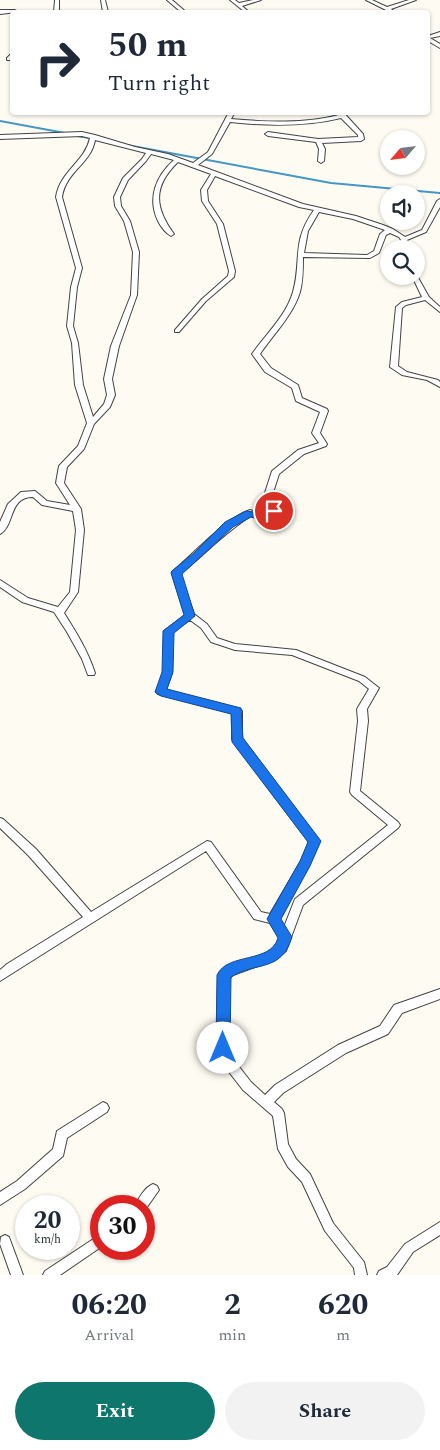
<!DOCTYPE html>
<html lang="en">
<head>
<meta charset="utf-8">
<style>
  body { margin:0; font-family:Spectral,serif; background:#f2f2f3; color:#1f2937; height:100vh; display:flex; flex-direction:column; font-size:19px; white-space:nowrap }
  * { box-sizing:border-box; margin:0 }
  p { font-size:16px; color:#747a83 }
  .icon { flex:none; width:28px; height:28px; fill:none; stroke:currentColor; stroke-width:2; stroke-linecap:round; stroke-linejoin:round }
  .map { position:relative; height:1275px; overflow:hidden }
  .panel { display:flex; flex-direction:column; background:#fff; flex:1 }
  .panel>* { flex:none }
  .top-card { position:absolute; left:10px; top:10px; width:420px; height:105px; border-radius:5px; box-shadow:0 1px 4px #0004; background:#fff; color:#1f2937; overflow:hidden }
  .needle { width:32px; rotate:242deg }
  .controls { position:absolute; left:380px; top:130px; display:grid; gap:10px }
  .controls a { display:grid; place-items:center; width:45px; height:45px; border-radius:50%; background:#fff; box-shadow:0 1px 4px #0004; font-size:25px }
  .speed { position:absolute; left:15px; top:1195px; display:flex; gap:10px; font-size:25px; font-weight:700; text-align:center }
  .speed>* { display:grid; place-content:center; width:65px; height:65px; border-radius:50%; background:#fff; box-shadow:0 1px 4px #0004; line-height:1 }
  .speed small { font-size:12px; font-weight:400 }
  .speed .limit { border:8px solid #d22; background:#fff; color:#111 }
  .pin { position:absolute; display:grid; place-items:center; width:42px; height:42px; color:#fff; margin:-21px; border:2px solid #fff; border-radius:50%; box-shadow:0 1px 5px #0007 }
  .me { position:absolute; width:55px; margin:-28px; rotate:0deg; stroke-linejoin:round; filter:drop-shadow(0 0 4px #0008) }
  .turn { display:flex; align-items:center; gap:18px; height:105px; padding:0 15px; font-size:22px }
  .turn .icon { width:65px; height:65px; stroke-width:2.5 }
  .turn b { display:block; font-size:35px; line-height:42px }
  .eta { display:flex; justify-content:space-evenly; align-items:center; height:85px; text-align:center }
  .eta b { font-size:30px; font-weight:700; line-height:35px }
  .action { display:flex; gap:10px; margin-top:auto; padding:10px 15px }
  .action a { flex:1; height:58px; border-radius:30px; background:#0f766e; color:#fff; font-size:20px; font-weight:700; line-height:58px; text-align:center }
  .action a+a { background:#f2f2f3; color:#1f2937 }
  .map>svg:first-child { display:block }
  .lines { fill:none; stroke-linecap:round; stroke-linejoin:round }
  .stream { stroke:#4496c7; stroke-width:2 }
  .street-casing { stroke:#424242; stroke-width:2 }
  .street { fill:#fff; fill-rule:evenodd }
  .route { fill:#1a73e8; stroke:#114b97 }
</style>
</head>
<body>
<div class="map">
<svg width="440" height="1275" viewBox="0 0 440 1275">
  <rect width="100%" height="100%" fill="#fefcf2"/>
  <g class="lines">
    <!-- stream -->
    <g class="stream">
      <path d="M0,121L65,133"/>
      <path d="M78,136L89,138"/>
      <path d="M127,145L331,183L440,193"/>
    </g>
    <defs>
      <g id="street">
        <path d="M55,0H59V12H54Z"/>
        <path d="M101,0H105L108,12H103Z"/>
        <path d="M167,0H172L186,12H181Z"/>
        <path d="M230,0H235L239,3L253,0H261L242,6L249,12H245Z"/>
        <path d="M366,0H372L387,7L409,0H416L391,9L395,12H390Z"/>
        <path d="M0,10H15L18,12L0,14Z"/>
        <path d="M440,32V36L430,38L440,44V48L428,41V36Z"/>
        <path d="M12,53V58L11,60H7V58Z"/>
        <path d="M229,112H235L231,119C267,122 303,124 339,115L338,112H343L363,134L364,139L361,141L322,143L325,149L324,161L321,163L318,161L319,149L316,142L268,136L265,134L268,132L318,139L358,137V135L341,118C304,127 267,126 230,122L212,154L198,165L303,204L356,216L383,225L393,229L405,237L422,230L437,201L440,199V207L426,232L407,240L413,249H407L399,237L390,233L386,235L379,253L370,258L303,257C303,269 303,281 300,292C293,315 273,335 260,354L271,368L298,385L302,398L327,409L328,411L320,433L327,444L326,446L304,454L279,474L271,499L278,511L277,513L262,520L251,516C225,532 204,555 180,574L194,614L207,624L217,638L235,644L296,650L365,677L379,688L367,709L368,721L360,791L398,822L400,825L398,828L303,905L286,951L275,960L233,975L228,980L229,1048L237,1064L251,1082L265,1095L275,1085L338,1045L380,1026L394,1005L440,989V999L402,1013L388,1034L346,1053L283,1093L274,1102L282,1109L284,1113L288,1144L296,1159L310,1174L333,1223L364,1262L367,1275H355L354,1268L325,1231L302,1182L288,1167L278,1149L273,1116L243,1090L229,1072L217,1048L218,979L225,968L267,953L278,945L280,939L270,923L254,919L206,851L0,981V970L7,964L83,917L28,855L0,828V818L3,819L36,849L91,912L207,841L211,842L261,912L270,914L301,861L309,842L234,742L232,739V713L161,695L158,694L156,692L164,673V631L185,615L172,573L173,571C195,553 224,519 250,510L261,514L269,510L263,499L272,471L298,450L319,443L312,433L320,412L296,401L292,388L265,372L252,354C266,334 286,316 293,292C302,260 291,242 314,210L299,207L215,176L207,190L208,201L223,224L235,271L234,277L206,301L179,332H175V330L202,299L228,276L229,271L217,224L202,201L201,190L211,174L178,162C153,186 154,207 174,234L171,236C166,233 161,227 158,221C147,198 156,176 174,160L151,154L146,161L128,180L120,197L121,206L130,221L139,252L137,295L119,346L112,379L115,395L110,407L94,424L84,449L67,467L64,483L81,509L84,530L78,592L64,613C76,632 88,651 95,673L94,675H88L82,659L67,632L54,612L22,602L0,587V580L28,598L58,607L70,592L76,530L73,511L42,505L33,497C8,497 15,526 0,534V522L8,504L21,492L35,491L47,501L70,505L56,483L59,466L78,446L87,423L75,385L72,343L67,326L71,287L76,268L56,197C60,171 85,162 90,138L82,136L0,139V135L82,132L95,135L135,147L168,154L193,163L208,152ZM95,140L146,153L142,159L123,178L114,197L115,206L124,221L133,252L131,295L111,346L104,379L107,395L104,404L93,417L83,385L78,343L73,326L77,287L82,268L62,197C66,171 91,164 95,140ZM319,212L353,219L385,230L380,234L374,251L367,255L304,253L308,231ZM190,620L201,628L211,642L235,650L292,655L359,681L369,689L357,709L358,721L350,792L352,795L388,825L295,899L284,927L279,919L309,865L319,841L242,738V711L240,709L166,690L172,673V632Z"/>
        <path d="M416,274L429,297L440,307V312L425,300L406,305L402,308L398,366L407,372L438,380L440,382V387L427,380L402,375L390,367L396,307L402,302L422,297L412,276H416Z"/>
        <path d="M103,1102L107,1104L109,1108L107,1112L67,1138L63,1156L25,1189L0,1205V1192L17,1181L53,1149L57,1131Z"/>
        <path d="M153,1184L157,1186L159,1190L145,1210L144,1211V1206H135C138,1199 145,1187 153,1184Z"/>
        <path d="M440,1222V1235L413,1252L397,1275H377L379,1271L387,1267L405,1244Z"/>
        <path d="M101,1234V1247L60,1275H43L45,1271Z"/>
        <path d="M5,1235L9,1237L23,1275H11L0,1244L1,1237Z"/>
      </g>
    </defs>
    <!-- street casing -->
    <use href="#street" class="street-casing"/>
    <!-- street -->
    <use href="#street" class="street"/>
  </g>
  <!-- route -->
  <path class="route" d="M274,508L278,509V514L262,520L251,517L233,527L182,574L195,616L174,633L173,672L167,689L241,708L243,738L321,841L310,866L281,919L292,937C281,973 256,961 231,977L230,1048L228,1053L223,1055L218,1053L216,1048L217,975C228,952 270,964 278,938L267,919L300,861L308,842L232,742L231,714L161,696L155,692L162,672L163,631L184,615L171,573L172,571L194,553L225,522L246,511L261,513Z"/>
</svg>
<div class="controls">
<a><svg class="needle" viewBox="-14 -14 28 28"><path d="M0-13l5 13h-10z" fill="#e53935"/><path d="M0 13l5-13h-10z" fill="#747a83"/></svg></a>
<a><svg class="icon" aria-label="sound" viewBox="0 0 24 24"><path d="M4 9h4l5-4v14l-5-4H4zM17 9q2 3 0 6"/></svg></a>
<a><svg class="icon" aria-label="search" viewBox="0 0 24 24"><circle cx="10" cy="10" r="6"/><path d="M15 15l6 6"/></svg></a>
</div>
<div class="speed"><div>20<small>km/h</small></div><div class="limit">30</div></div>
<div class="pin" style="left:274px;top:511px;background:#d93025"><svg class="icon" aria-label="arrive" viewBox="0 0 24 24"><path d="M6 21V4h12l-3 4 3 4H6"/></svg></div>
<svg class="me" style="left:223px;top:1048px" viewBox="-20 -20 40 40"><circle r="19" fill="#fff"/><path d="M0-13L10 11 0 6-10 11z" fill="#1a73e8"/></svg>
<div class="top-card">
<div class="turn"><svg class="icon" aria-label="right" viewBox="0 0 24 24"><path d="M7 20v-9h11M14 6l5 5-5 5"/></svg><div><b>50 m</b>Turn right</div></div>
</div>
</div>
<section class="panel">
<div class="eta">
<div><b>06:20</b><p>Arrival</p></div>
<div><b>2</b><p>min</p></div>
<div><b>620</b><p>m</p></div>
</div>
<div class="action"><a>Exit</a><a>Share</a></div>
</section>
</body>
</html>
